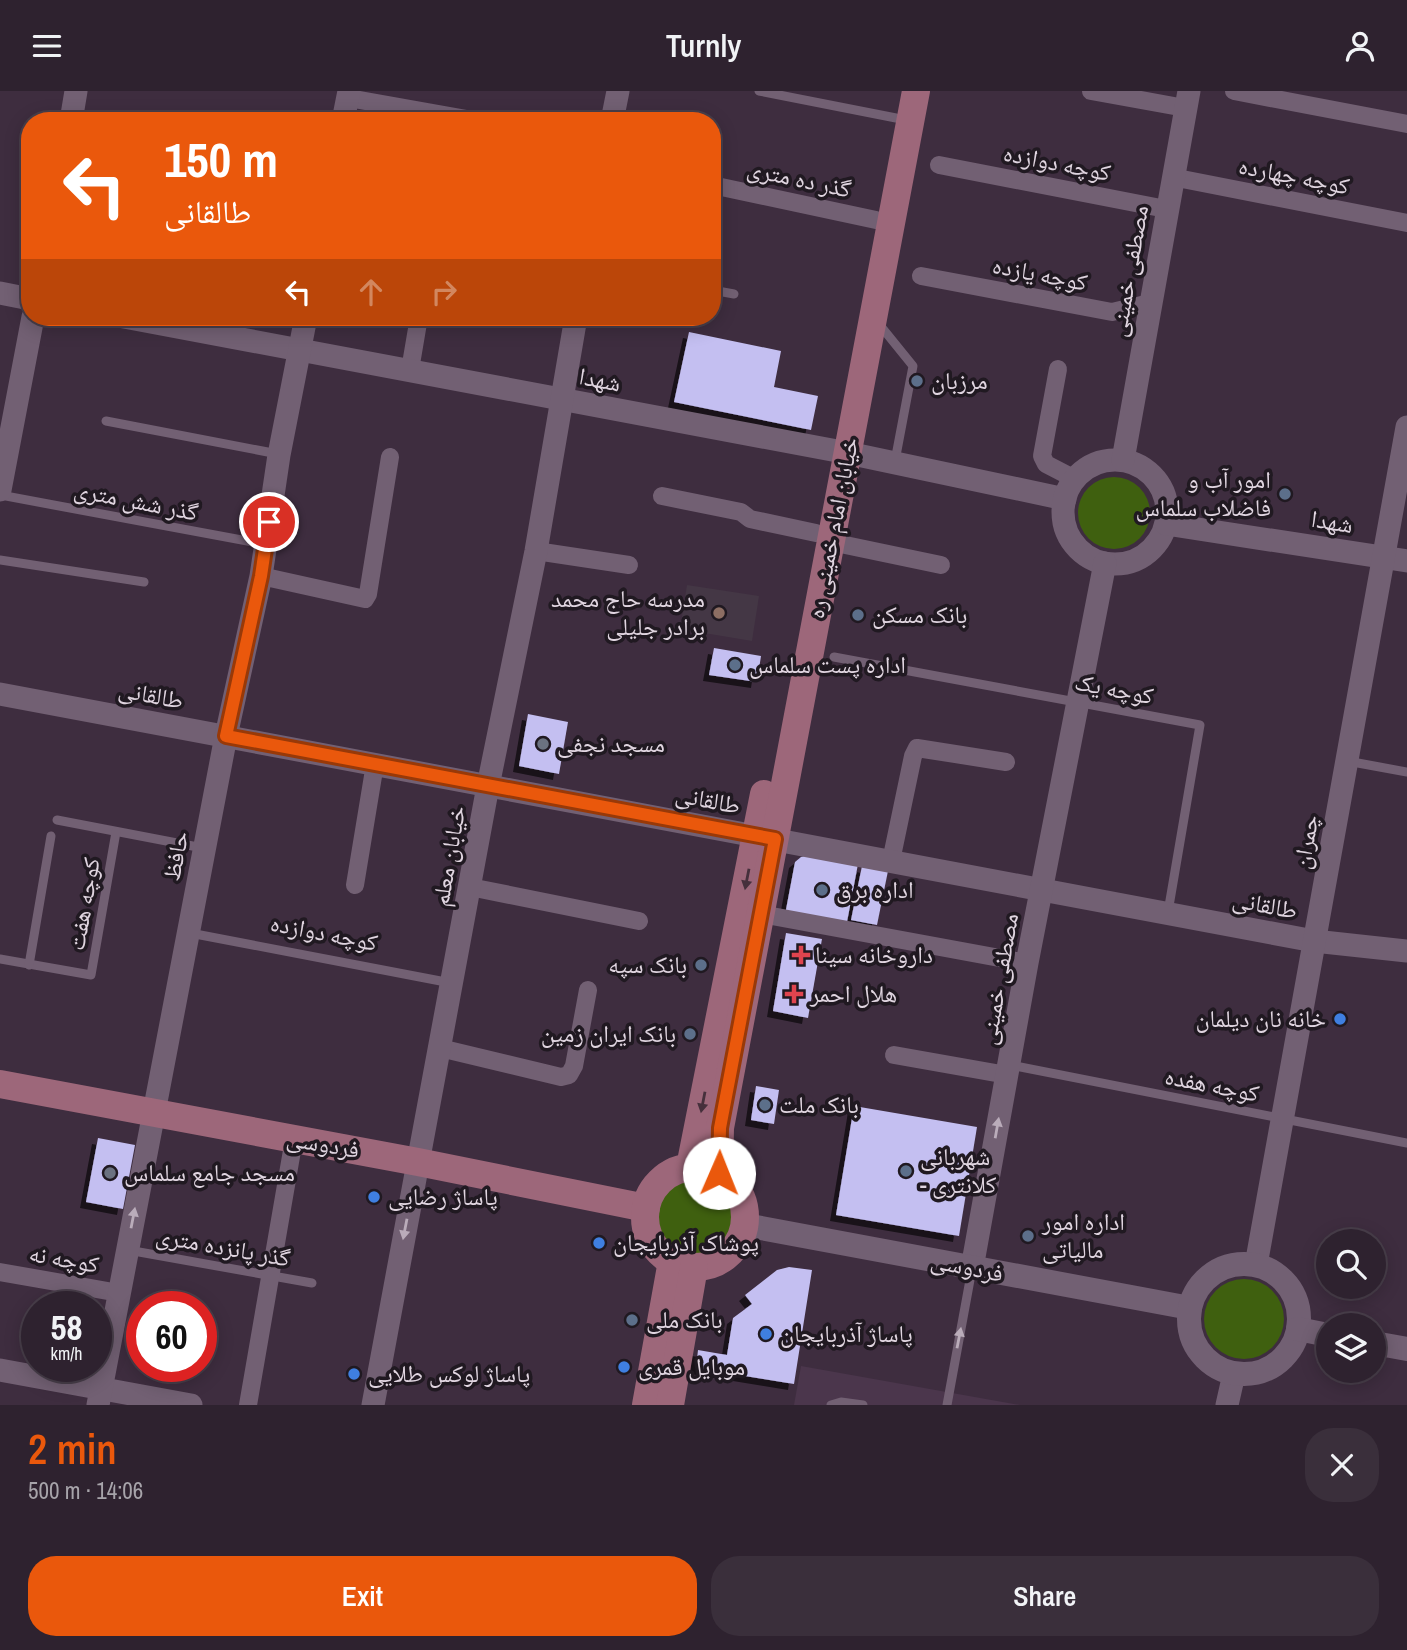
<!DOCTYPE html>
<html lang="en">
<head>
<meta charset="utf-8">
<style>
  body { margin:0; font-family:"Archivo Narrow","Noto Naskh Arabic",sans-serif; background:#3a2f3b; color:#f1f3f6; height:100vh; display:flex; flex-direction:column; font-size:26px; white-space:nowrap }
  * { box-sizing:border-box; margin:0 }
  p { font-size:23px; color:#a7a4aa }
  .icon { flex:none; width:38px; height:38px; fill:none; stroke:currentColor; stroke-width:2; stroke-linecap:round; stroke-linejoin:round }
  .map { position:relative; height:1314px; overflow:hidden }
  .drawer { display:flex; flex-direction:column; background:#2e222f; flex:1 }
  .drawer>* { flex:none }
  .banner { position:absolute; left:21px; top:21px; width:700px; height:214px; border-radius:28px; box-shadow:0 4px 18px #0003,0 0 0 2px #493f4b; background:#ea580c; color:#fff; overflow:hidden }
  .tools { position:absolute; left:1316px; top:1138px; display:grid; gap:14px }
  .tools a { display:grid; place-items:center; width:70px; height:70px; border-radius:50%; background:#2e222f; box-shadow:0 4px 18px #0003,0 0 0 2px #493f4b; font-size:35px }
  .speed { position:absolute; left:21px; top:1200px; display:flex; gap:14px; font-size:35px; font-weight:700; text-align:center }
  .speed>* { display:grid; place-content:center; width:91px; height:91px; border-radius:50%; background:#2e222f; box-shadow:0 4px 18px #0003,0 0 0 2px #493f4b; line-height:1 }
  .speed small { font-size:18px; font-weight:400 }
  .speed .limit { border:10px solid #d22; background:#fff; color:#111 }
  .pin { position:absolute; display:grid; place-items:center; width:60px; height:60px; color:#fff; margin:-30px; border:4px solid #fff; border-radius:50%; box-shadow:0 2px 7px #0007 }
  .me { position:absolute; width:77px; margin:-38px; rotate:1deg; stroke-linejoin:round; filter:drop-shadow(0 0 5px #0008) }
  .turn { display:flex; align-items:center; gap:24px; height:147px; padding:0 28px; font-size:32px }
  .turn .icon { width:91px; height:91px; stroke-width:2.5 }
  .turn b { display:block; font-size:49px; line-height:60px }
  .lanes { display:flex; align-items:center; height:66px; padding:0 28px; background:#0003; justify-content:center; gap:35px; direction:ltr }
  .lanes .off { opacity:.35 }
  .round { display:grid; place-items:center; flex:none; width:74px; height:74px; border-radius:28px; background:#3a2f3b }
  .overview { display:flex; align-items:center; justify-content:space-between; height:119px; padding:0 28px }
  h1 { font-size:42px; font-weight:600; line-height:52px; color:#ea580c }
  .cta { display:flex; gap:14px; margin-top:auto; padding:14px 28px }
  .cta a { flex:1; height:80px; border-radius:28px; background:#ea580c; color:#fff; font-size:28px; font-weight:600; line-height:80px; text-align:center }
  .cta a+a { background:#3a2f3b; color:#f1f3f6 }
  header { display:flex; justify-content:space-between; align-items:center; height:91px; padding:0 28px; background:#2e222f; font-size:32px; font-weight:600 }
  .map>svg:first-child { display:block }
  .built { fill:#4b364c }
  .education { fill:#443745 }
  .green { fill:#3f600f }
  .building { fill:#c4bff1; filter:url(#shadow) }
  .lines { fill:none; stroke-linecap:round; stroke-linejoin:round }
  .service { stroke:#726073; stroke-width:9 }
  .minor { stroke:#726073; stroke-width:18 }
  .tertiary { stroke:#726073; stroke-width:23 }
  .secondary { stroke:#726073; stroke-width:24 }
  .primary { stroke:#9d677a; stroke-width:28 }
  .oneway { fill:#46303c }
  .oneway2 { fill:#baacba }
  .route-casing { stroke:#983908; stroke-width:18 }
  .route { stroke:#ea580c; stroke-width:12 }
  .service-dot { fill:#5c6f8a; stroke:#201921; stroke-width:2.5 }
  .education-dot { fill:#8d6e63; stroke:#201921; stroke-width:2.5 }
  .worship-dot { fill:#6b7280; stroke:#201921; stroke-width:2.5 }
  .health-dot { fill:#e0444e; stroke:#201921; stroke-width:2.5 }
  .shop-dot { fill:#3f7fe0; stroke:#201921; stroke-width:2.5 }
  .labels { text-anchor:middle; stroke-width:7; stroke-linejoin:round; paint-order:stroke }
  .street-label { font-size:24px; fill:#e0d5e0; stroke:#201921 }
  .poi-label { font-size:24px; fill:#e0d5e0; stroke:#201921; text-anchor:start }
</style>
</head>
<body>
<header><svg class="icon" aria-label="menu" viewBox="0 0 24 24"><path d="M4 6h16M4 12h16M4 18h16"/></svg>Turnly<svg class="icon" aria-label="person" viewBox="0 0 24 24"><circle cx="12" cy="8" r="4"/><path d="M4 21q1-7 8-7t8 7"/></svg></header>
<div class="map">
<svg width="1407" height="1314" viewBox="0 0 1407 1314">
  <defs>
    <filter id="shadow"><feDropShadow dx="-6" dy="6" stdDeviation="0" flood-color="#0009"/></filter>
  </defs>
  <rect width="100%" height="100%" fill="#3e2d3f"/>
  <!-- built -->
  <path class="built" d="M801,1275L1020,1314H794Z"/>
  <!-- education -->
  <path class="education" d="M687,494L759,505L752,550L680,538Z"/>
  <!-- green -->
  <g class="green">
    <circle cx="1114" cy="422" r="36"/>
    <circle cx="695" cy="1126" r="43"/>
    <circle cx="1244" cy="1228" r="40"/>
  </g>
  <!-- building -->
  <g class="building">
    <path d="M689,241L781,260L774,296L818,305L811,339L674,311Z"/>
    <path d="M714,557L761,565L757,591L709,584Z"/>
    <path d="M528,623L568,631L559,683L519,675Z"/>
    <path d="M808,764L858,773L846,836L785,824L795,771L801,766Z"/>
    <path d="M862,775L888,780L877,834L851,829Z"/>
    <path d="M786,842L822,848L808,927L773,920Z"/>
    <path d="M756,995L779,999L774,1033L751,1029Z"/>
    <path d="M854,1015L977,1036L959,1145L836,1124Z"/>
    <path d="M98,1047L135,1054L123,1118L86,1111Z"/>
    <path d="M789,1176L812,1179L794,1293L696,1277L698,1259L727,1264L733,1227L752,1213L745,1204L777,1179Z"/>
  </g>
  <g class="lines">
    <!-- service -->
    <g class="service">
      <path d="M759,0L896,27"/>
      <path d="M712,199L734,203"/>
      <path d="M879,233L913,275L895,370"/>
      <path d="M106,330L278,363"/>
      <path d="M0,404L263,453"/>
      <path d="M0,469L144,491"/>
      <path d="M834,566L1200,634L1168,821"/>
      <path d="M1347,670L1407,681"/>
      <path d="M57,729L203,757"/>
      <path d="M190,842L451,892"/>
      <path d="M0,868L91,884L116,741"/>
      <path d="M29,874L51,745"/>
      <path d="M1010,974L1407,1052"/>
      <path d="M128,1159L312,1192"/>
      <path d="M831,1314L841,1311L863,1314"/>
      <path d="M947,1314L972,1178"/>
    </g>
    <!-- minor -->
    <g class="minor">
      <path d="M1091,0L1185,17"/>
      <path d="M1234,0L1407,33"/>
      <path d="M348,7L478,30"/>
      <path d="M939,74L1166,118"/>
      <path d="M1172,86L1407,132"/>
      <path d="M712,94L876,129"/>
      <path d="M921,185L1112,221L1150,212"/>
      <path d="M1058,278L1042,365L1046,373L1075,388"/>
      <path d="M410,279L419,226"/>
      <path d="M662,405L741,421L750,428L816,442"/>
      <path d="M831,451L941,474"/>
      <path d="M536,460L629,474"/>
      <path d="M261,485L365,508L368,503L390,366"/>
      <path d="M891,770L913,665L917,657L1006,671"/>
      <path d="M355,794L375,673"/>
      <path d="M470,796L639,830"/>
      <path d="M761,823L1027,872"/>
      <path d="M440,957L561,986L569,984L574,975L588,899"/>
      <path d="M894,964L1007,984"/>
      <path d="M0,1181L119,1202"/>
      <path d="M248,1314L294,1048"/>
    </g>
    <!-- tertiary -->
    <g class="tertiary">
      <path d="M71,30L76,0"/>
      <path d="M343,30L349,0"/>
      <path d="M612,30L618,0"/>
      <path d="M0,202L30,208"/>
      <path d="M124,226L848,362L1065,408"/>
      <circle cx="1115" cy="421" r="52"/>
      <path d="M1123,369L1189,0"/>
      <path d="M0,399L33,226"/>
      <path d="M1166,433L1407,470"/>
      <path d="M0,603L1314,850L1407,860"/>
      <path d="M1256,1174L1407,336"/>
      <path d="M972,1177L1027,872L1105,472"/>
      <path d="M0,1279L191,1314"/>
      <path d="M98,1314L226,645L261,485L279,364L306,226"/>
      <path d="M373,1314L488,695L536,460L576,226"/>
      <path d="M1227,1314L1234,1283"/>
    </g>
    <!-- secondary -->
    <g class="secondary">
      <path d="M745,1134L1190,1217"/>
      <circle cx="1244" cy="1228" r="55"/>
      <path d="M1298,1238L1328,1244"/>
      <path d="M1374,1252L1407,1258"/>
    </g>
    <!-- primary -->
    <g class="primary">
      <path d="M0,993L418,1071L646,1117"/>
      <circle cx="695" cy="1126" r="50"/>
      <path d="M690,1076L764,703"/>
      <path d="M719,1082L720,1037L916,0"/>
      <path d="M646,1314L672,1170"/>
      <path d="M670,1314L694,1176"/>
    </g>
  </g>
  <!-- one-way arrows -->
  <defs><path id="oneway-solid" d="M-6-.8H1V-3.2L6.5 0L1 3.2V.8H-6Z" transform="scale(1.75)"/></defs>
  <g class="oneway">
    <use href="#oneway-solid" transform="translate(747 788) rotate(101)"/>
    <use href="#oneway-solid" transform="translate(703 1011) rotate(101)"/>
  </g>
  <g class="oneway2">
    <use href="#oneway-solid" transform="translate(997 1037) rotate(-80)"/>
    <use href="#oneway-solid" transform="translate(133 1127) rotate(-79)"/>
    <use href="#oneway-solid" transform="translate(405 1138) rotate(101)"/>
    <use href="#oneway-solid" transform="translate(959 1247) rotate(-79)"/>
  </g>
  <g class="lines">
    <defs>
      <path id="route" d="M269,431L261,485L226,645L775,748L720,1037L719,1082"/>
    </defs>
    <!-- route casing -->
    <use href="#route" class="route-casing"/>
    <!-- route -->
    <use href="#route" class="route"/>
  </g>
  <!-- markers -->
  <g class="service-dot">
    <circle cx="917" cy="290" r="7"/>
    <circle cx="1285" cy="403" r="7"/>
    <circle cx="858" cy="524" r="7"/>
    <circle cx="735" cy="574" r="7"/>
    <circle cx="822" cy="799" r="7"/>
    <circle cx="701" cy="874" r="7"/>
    <circle cx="690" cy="943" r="7"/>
    <circle cx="765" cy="1014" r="7"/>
    <circle cx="906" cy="1080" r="7"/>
    <circle cx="1028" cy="1145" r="7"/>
    <circle cx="632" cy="1229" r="7"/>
  </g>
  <circle class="education-dot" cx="719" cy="522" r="7"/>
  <g class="worship-dot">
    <circle cx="543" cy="653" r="7"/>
    <circle cx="110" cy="1082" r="7"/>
  </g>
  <g class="health-dot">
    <path d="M797.5 853.5h7v7h7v7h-7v7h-7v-7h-7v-7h7z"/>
    <path d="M790.5 892.5h7v7h7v7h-7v7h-7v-7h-7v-7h7z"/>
  </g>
  <g class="shop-dot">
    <circle cx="1340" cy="928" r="7"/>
    <circle cx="374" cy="1106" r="7"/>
    <circle cx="599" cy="1152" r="7"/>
    <circle cx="766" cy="1243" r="7"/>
    <circle cx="624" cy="1276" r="7"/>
    <circle cx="354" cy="1283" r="7"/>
  </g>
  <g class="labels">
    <!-- street labels -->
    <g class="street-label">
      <text transform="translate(1057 72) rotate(11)" y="8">کوچه دوازده</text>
      <text transform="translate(1294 85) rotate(11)" y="8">کوچه چهارده</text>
      <text transform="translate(799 88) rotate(12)" y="8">گذر ده متری</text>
      <text transform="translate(1129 180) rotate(-80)" y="8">مصطفی خمینی</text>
      <text transform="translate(1040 183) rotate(11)" y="8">کوچه یازده</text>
      <text transform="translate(600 289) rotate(11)" y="8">شهدا</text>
      <text transform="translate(136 410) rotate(11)" y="8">گذر شش متری</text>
      <text transform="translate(1332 431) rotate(9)" y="8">شهدا</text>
      <text transform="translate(833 437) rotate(-79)" y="8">خیابان امام خمینی ره</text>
      <text transform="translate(1114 598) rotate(11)" y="8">کوچه یک</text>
      <text transform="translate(151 604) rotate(11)" y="8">طالقانی</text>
      <text transform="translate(708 709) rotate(11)" y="8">طالقانی</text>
      <text transform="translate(1306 751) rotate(-80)" y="8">چمران</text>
      <text transform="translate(176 765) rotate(-79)" y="8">حافظ</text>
      <text transform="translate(449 765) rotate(-80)" y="8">خیابان معلم</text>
      <text transform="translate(84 813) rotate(-80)" y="8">کوچه هفت</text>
      <text transform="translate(1265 814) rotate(11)" y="8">طالقانی</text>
      <text transform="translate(324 842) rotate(11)" y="8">کوچه دوازده</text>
      <text transform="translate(999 888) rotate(-80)" y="8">مصطفی خمینی</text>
      <text transform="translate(1212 994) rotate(11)" y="8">کوچه هفده</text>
      <text transform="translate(323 1053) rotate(10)" y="8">فردوسی</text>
      <text transform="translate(223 1156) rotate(10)" y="8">گذر پانزده متری</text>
      <text transform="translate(64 1168) rotate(10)" y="8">کوچه نه</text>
      <text transform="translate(967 1176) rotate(11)" y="8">فردوسی</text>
    </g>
    <!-- poi labels -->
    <g class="poi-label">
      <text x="931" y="298">مرزبان</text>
      <text x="1271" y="397" text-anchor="end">امور آب و<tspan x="1271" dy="28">فاضلاب سلماس</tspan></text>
      <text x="705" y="516" text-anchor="end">مدرسه حاج محمد<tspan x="705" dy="28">برادر جلیلی</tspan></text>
      <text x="872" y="532">بانک مسکن</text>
      <text x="749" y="582">اداره پست سلماس</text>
      <text x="557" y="661">مسجد نجفی</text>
      <text x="836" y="807">اداره برق</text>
      <text x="815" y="872">داروخانه سینا</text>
      <text x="687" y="882" text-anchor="end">بانک سپه</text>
      <text x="810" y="911">هلال احمر</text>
      <text x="1326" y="936" text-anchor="end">خانه نان دیلمان</text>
      <text x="676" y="951" text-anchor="end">بانک ایران زمین</text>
      <text x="779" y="1022">بانک ملت</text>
      <text x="920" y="1074">شهربانی<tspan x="920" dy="28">- کلانتری</tspan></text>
      <text x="124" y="1090">مسجد جامع سلماس</text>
      <text x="388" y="1114">پاساژ رضایی</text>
      <text x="1042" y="1139">اداره امور<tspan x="1042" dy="28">مالیاتی</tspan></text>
      <text x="613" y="1160">پوشاک آذربایجان</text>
      <text x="646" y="1237">بانک ملی</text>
      <text x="780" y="1251">پاساژ آذربایجان</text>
      <text x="638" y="1284">موبایل قمری</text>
      <text x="368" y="1291">پاساژ لوکس طلایی</text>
    </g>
  </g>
</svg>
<div class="tools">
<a><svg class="icon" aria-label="search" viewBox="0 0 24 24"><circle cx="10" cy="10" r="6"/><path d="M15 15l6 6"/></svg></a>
<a><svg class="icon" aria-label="layers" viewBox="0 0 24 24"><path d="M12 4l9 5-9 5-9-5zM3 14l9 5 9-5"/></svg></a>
</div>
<div class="speed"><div>58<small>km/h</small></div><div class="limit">60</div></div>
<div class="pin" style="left:269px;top:431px;background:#d93025"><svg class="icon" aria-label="arrive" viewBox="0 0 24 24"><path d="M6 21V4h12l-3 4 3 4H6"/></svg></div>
<svg class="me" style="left:719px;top:1082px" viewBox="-20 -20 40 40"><circle r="19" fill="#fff"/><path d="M0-13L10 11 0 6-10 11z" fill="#ea580c"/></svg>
<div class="banner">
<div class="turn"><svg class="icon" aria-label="left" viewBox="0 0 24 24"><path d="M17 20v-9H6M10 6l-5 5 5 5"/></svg><div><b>150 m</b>طالقانی</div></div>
<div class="lanes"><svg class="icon" aria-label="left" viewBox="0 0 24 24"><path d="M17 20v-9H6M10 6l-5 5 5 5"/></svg><svg class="icon off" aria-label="ahead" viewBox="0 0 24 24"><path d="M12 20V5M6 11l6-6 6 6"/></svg><svg class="icon off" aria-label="right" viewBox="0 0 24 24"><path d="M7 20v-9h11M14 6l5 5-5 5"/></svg></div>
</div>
</div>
<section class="drawer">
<div class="overview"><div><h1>2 min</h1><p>500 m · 14:06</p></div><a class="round"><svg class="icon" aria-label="close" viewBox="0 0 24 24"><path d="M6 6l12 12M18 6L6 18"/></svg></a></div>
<div class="cta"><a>Exit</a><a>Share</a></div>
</section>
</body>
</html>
